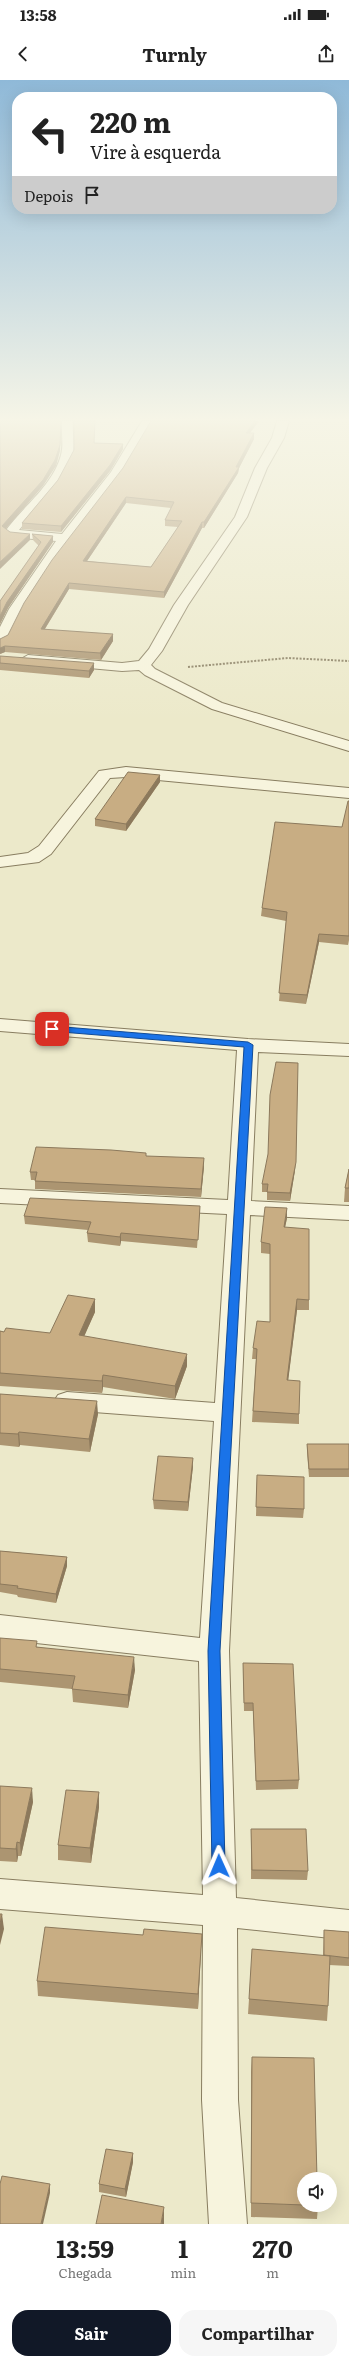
<!DOCTYPE html>
<html lang="pt">
<head>
<meta charset="utf-8">
<style>
  body { margin:0; font-family:Literata,serif; background:#f6f6f6; color:#222; height:100vh; display:flex; flex-direction:column; font-size:15px; white-space:nowrap }
  * { box-sizing:border-box; margin:0 }
  p { font-size:13px; color:#767676 }
  .icon { flex:none; width:22px; height:22px; fill:none; stroke:currentColor; stroke-width:2; stroke-linecap:round; stroke-linejoin:round }
  .map { position:relative; height:2144px; overflow:hidden }
  .panel { display:flex; flex-direction:column; background:#fff; flex:1 }
  .panel>* { flex:none }
  .guide { position:absolute; left:12px; top:12px; width:325px; height:122px; border-radius:16px; box-shadow:0 4px 16px #0002; background:#fff; color:#222; overflow:hidden }
  .tools { position:absolute; left:297px; top:2092px; display:grid; gap:8px }
  .tools a { display:grid; place-items:center; width:40px; height:40px; border-radius:50%; background:#fff; box-shadow:0 4px 16px #0002; font-size:20px }
  .pin { position:absolute; display:grid; place-items:center; width:34px; height:34px; color:#fff; margin:-17px; border-radius:8px; box-shadow:0 2px 6px #0006 }
  .me { position:absolute; width:44px; margin:-22px; rotate:359deg; stroke-linejoin:round; filter:drop-shadow(0 0 3px #0008) }
  .turn { display:flex; align-items:center; gap:14px; height:84px; padding:0 12px; font-size:18px }
  .turn .icon { width:52px; height:52px; stroke-width:2.5 }
  .turn b { display:block; font-size:28px; line-height:34px }
  .then { display:flex; align-items:center; height:38px; padding:0 12px; background:#0003; gap:8px; font-size:15px }
  .eta { display:flex; justify-content:space-evenly; align-items:center; height:68px; text-align:center }
  .eta b { font-size:24px; font-weight:700; line-height:28px }
  .button { display:flex; gap:8px; margin-top:auto; padding:8px 12px }
  .button a { flex:1; height:46px; border-radius:16px; background:#111827; color:#fff; font-size:16px; font-weight:700; line-height:46px; text-align:center }
  .button a+a { background:#f6f6f6; color:#222 }
  .status { display:flex; justify-content:space-between; align-items:center; height:28px; padding:0 20px; background:#fff; direction:ltr }
  .status svg { height:11px; fill:currentColor }
  header { display:flex; justify-content:space-between; align-items:center; height:52px; padding:0 12px; background:#fff; font-size:18px; font-weight:700 }
  .map>svg:first-child { display:block }
  .lines { fill:none; stroke-linecap:round; stroke-linejoin:round }
  .minor-casing { stroke:#887d60; stroke-width:2 }
  .path { stroke:#887d60; stroke-width:2; stroke-dasharray:2 1.5; stroke-linecap:butt }
  .minor { fill:#f7f4dd; fill-rule:evenodd }
  .wall { fill:#ac9571; fill-rule:evenodd }
  .shaded-wall { fill:#8c795c }
  .building { fill:#c8ad83; stroke:#8c795c; fill-rule:evenodd }
  .route { fill:#1a73e8; stroke:#114b97 }
</style>
</head>
<body>
<div class="status"><b>13:58</b><svg viewBox="0 0 49 12"><path d="M0 12V9h3v3zM5 12V6h3v6zM10 12V3h3v9zM15 12V0h3v12zM26 1h20v11H26zM47 4h2v5h-2z"/></svg></div>
<header><svg class="icon" aria-label="back" viewBox="0 0 24 24"><path d="M15 5l-7 7 7 7"/></svg>Turnly<svg class="icon" aria-label="share" viewBox="0 0 24 24"><path d="M12 15V3M7 8l5-5 5 5M5 13v7h14v-7"/></svg></header>
<div class="map">
<svg width="349" height="2144" viewBox="0 0 349 2144">
  <rect width="100%" height="100%" fill="#ece9ca"/>
  <g class="lines">
    <defs>
      <g id="minor">
        <path d="M62,341H73C72,352 75,364 73,375C66,401 36,429 19,450L62,454L111,392L142,341H153L122,393L51,485L23,529L7,561L0,565V547L9,529L56,461L10,457L4,453C21,428 53,406 61,375C64,364 61,352 62,341Z"/>
        <path d="M277,341H289L284,358L267,388L247,437L188,525L162,571L151,585L155,589L222,623L349,661V671L212,629L145,595L139,590L122,591L23,582L21,579L28,575L122,583L139,581L149,569L174,525L235,437L255,388L272,358Z"/>
        <path d="M126,687L349,708V718L126,697L110,698L51,774L39,782L0,787V777L28,773L39,766L99,691Z"/>
        <path d="M0,939L248,959L349,964V976L258,972L251,1121L349,1126V1140L250,1135L229,1571L236,1818L349,1830V1860L237,1848L238,2020L247,2144H209L202,2020L203,1845L0,1829V1799L203,1815L199,1581L0,1559V1535L200,1558L214,1341L67,1330L58,1327L54,1321L58,1315L67,1312L215,1323L227,1134L0,1123V1109L228,1120L237,970L0,951Z"/>
      </g>
    </defs>
    <!-- minor casing -->
    <use href="#minor" class="minor-casing"/>
    <!-- path -->
    <path class="path" d="M188,587L288,578L349,581"/>
    <!-- minor -->
    <use href="#minor" class="minor"/>
  </g>
  <!-- wall -->
  <g class="wall">
    <path d="M151,341H259L250,353H254V359L239,388L238,393L204,448H202L164,518L69,509L45,549L113,561L101,580L5,572L0,574L8,555L123,388ZM126,423L171,428L165,440V446L178,447L151,487L87,481Z"/>
    <path d="M95,363L123,364V369L110,391L61,452L22,449V443L58,400L74,370Z"/>
    <path d="M32,454L53,456V462L8,528L0,544V521L39,466L33,460Z"/>
    <path d="M0,576L94,590L89,598L0,590Z"/>
    <path d="M160,695V702L126,751L95,746V739Z"/>
    <path d="M349,721V860L348,865L319,862L306,924L279,921L286,841L261,836L262,828L342,747Z"/>
    <path d="M146,1076L204,1086L201,1117L35,1109V1100H31L30,1092Z"/>
    <path d="M349,1089V1122H344L345,1108Z"/>
    <path d="M295,1090L290,1121L267,1120V1112H262V1104Z"/>
    <path d="M200,1126L197,1168L121,1161L120,1166L88,1162L87,1153L88,1150L25,1144L24,1136Z"/>
    <path d="M287,1138L285,1147L309,1220V1230H297L288,1300L299,1334V1344L252,1342L256,1279H252L253,1268L270,1242V1174L261,1173V1162Z"/>
    <path d="M95,1219V1232L84,1256L187,1286L175,1319L103,1307L102,1313L0,1306V1251L4,1252L50,1253Z"/>
    <path d="M0,1314L98,1334L90,1372L20,1365L19,1367L0,1365Z"/>
    <path d="M307,1364H349V1397H309L307,1372Z"/>
    <path d="M193,1386L188,1431L154,1429L153,1420Z"/>
    <path d="M257,1395L304,1429L303,1438L256,1436Z"/>
    <path d="M0,1471L67,1477V1486L56,1523L18,1517L17,1515L0,1512Z"/>
    <path d="M0,1558L135,1590L128,1628L73,1622L72,1609L0,1602Z"/>
    <path d="M243,1583L299,1700L298,1709L256,1710L253,1631H244Z"/>
    <path d="M0,1706L33,1722L21,1776H18L17,1782L0,1781Z"/>
    <path d="M99,1712V1727L91,1783L58,1780V1765Z"/>
    <path d="M251,1749L308,1791L307,1800L251,1799Z"/>
    <path d="M324,1850L349,1852V1886L329,1885L328,1926L327,1941L248,1934L249,1919L323,1876Z"/>
    <path d="M202,1854L201,1869L198,1929L38,1916L37,1901L143,1855Z"/>
    <path d="M252,1977L318,2125L317,2139L251,2137V1992Z"/>
    <path d="M133,2073V2082L126,2117L99,2112V2104Z"/>
  </g>
  <!-- shaded-wall -->
  <g class="shaded-wall">
    <path d="M61,341L60,371L56,386L43,406L3,452L2,446Z"/>
    <path d="M255,341H259L246,358V353Z"/>
    <path d="M254,353V359L239,388L238,393L204,448V442L236,387Z"/>
    <path d="M123,364V369L110,391L61,452V446Z"/>
    <path d="M126,417V423L83,487V481Z"/>
    <path d="M202,442V448L164,518V512Z"/>
    <path d="M30,454V460L0,489V482Z"/>
    <path d="M53,456V462L8,528L0,544V536L7,522Z"/>
    <path d="M69,503V509L41,555V549Z"/>
    <path d="M113,554V561L101,580L100,573Z"/>
    <path d="M5,566V572L0,574V568Z"/>
    <path d="M94,583V590L89,598V591Z"/>
    <path d="M160,695V702L126,751V744Z"/>
    <path d="M319,854V862L306,924L307,915Z"/>
    <path d="M204,1078V1086L201,1117V1109Z"/>
    <path d="M296,1082L295,1090L290,1121V1113Z"/>
    <path d="M287,1128V1138L283,1157L284,1147Z"/>
    <path d="M121,1153V1161L120,1166V1157Z"/>
    <path d="M95,1219V1232L79,1268V1255Z"/>
    <path d="M297,1219V1230L287,1310V1300Z"/>
    <path d="M187,1274V1286L175,1319V1306Z"/>
    <path d="M103,1295V1307L102,1313V1301Z"/>
    <path d="M97,1321L98,1334L90,1372L89,1359Z"/>
    <path d="M19,1352L20,1365L19,1367L18,1354Z"/>
    <path d="M193,1378V1386L188,1431V1422Z"/>
    <path d="M67,1477V1486L56,1523V1514Z"/>
    <path d="M134,1577L135,1590L128,1628V1615Z"/>
    <path d="M32,1708L33,1722L21,1776L20,1763Z"/>
    <path d="M99,1712V1727L91,1783L90,1768Z"/>
    <path d="M17,1762L18,1776L17,1782L16,1769Z"/>
    <path d="M2,1834L4,1849L0,1865V1844Z"/>
    <path d="M202,1854L201,1869L198,1929V1914Z"/>
    <path d="M133,2073V2082L126,2117L125,2109Z"/>
    <path d="M50,2104V2113L43,2144H41Z"/>
    <path d="M164,2127V2144H161Z"/>
  </g>
  <!-- building -->
  <g class="building">
    <path d="M0,341H61L60,365L55,380L43,400L2,446L10,452L30,454L0,482Z"/>
    <path d="M74,341H95L94,363L123,364L110,385L61,446L22,443L58,400L74,370Z"/>
    <path d="M151,341H255L246,353H254L236,387H239L204,442H202L164,512L69,503L41,549L113,554L100,573L5,566L0,568V559L8,555L24,523L52,480L123,388ZM126,417L174,422L165,440L182,441L151,487L83,481Z"/>
    <path d="M32,454L53,456L7,522L0,536V521L41,462Z"/>
    <path d="M0,576L94,583L89,591L0,583Z"/>
    <path d="M128,692L160,695L126,744L95,739Z"/>
    <path d="M348,721H349V856L319,854L307,915L279,913L287,832L262,828L275,742L342,747Z"/>
    <path d="M276,982L298,983L296,1082L290,1113L267,1112L268,1104H262L268,1074L270,1015Z"/>
    <path d="M36,1067L111,1070L146,1073V1076L204,1078L201,1109L35,1101L37,1092H30Z"/>
    <path d="M349,1089V1108H345Z"/>
    <path d="M30,1118L200,1126L198,1160L121,1153L120,1157L87,1153L91,1142L24,1136Z"/>
    <path d="M265,1127L287,1128L284,1147L309,1149V1220L297,1219L287,1300L300,1301L299,1334L253,1331L257,1269L253,1268L257,1241L270,1242V1164L261,1162Z"/>
    <path d="M68,1215L95,1219L79,1255L187,1274L175,1306L103,1295L102,1301L0,1293V1251L4,1252L6,1248L50,1253Z"/>
    <path d="M0,1314L97,1321L89,1359L19,1352L18,1354L0,1353Z"/>
    <path d="M307,1364H349V1389H309Z"/>
    <path d="M158,1376L193,1378L188,1422L153,1420Z"/>
    <path d="M257,1395L304,1397V1429L256,1427Z"/>
    <path d="M0,1471L67,1477L56,1514L17,1508L18,1506L0,1504Z"/>
    <path d="M0,1558L37,1561L36,1567L134,1577L128,1615L72,1609L75,1596L0,1589Z"/>
    <path d="M243,1583L293,1584L299,1700L256,1701L253,1623H244Z"/>
    <path d="M0,1706L32,1708L20,1763L17,1762L16,1769L0,1768Z"/>
    <path d="M66,1710L99,1712L90,1768L58,1765Z"/>
    <path d="M251,1749H306L308,1791L252,1790Z"/>
    <path d="M0,1834H2L0,1844Z"/>
    <path d="M45,1847L143,1855L144,1849L202,1854L198,1914L37,1901Z"/>
    <path d="M324,1850L349,1852V1878L324,1875Z"/>
    <path d="M252,1869L330,1876L328,1926L249,1919Z"/>
    <path d="M252,1977L314,1978L317,2099H304V2125L251,2123Z"/>
    <path d="M106,2069L133,2073L125,2109L99,2104Z"/>
    <path d="M2,2096L50,2104L41,2144H0V2104Z"/>
    <path d="M102,2115L164,2127L161,2144H96Z"/>
  </g>
  <!-- sky -->
  <linearGradient id="sky" x2="0" y2="1"><stop stop-color="#8fb9d8"/><stop offset="0.53" stop-color="#f6f5e7"/><stop offset="1" stop-color="#f6f5e7" stop-opacity="0"/></linearGradient>
  <rect width="349" height="641" fill="url(#sky)"/>
  <!-- route -->
  <path class="route" d="M52,946L248,962L253,965L220,1571L225,1786L223,1790L219,1792L214,1790L212,1786L208,1571L244,967L49,951L48,949Z"/>
</svg>
<div class="tools">
<a><svg class="icon" aria-label="sound" viewBox="0 0 24 24"><path d="M4 9h4l5-4v14l-5-4H4zM17 9q2 3 0 6"/></svg></a>
</div>
<div class="pin" style="left:52px;top:949px;background:#d93025"><svg class="icon" aria-label="arrive" viewBox="0 0 24 24"><path d="M6 21V4h12l-3 4 3 4H6"/></svg></div>
<svg class="me" style="left:219px;top:1786px" viewBox="-20 -20 40 40"><path d="M0-17L14 15 0 8-14 15z" fill="#1a73e8" stroke="#fff" stroke-width="4"/></svg>
<div class="guide">
<div class="turn"><svg class="icon" aria-label="left" viewBox="0 0 24 24"><path d="M17 20v-9H6M10 6l-5 5 5 5"/></svg><div><b>220 m</b>Vire à esquerda</div></div>
<div class="then">Depois<svg class="icon" aria-label="arrive" viewBox="0 0 24 24"><path d="M6 21V4h12l-3 4 3 4H6"/></svg></div>
</div>
</div>
<section class="panel">
<div class="eta">
<div><b>13:59</b><p>Chegada</p></div>
<div><b>1</b><p>min</p></div>
<div><b>270</b><p>m</p></div>
</div>
<div class="button"><a>Sair</a><a>Compartilhar</a></div>
</section>
</body>
</html>
